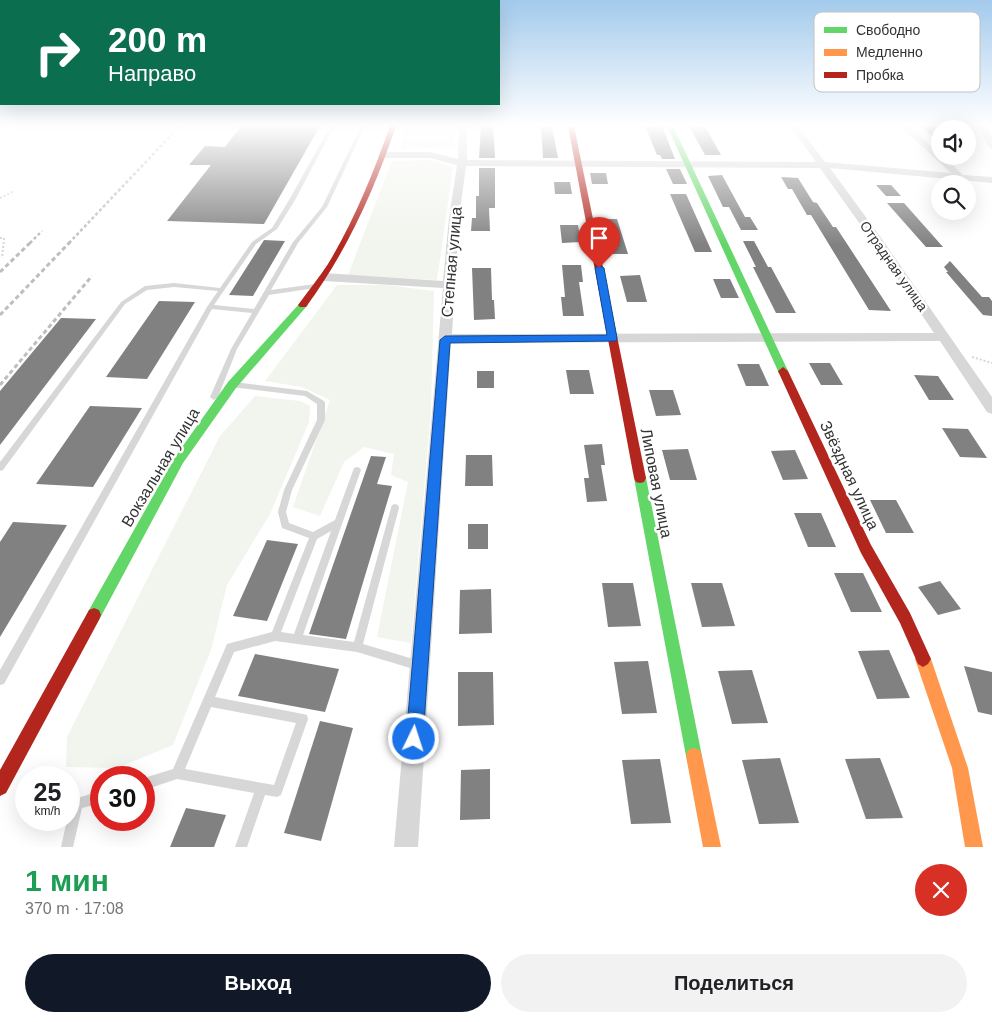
<!DOCTYPE html>
<html lang="ru">
<head>
<meta charset="utf-8">
<style>
  body { margin:0; font-family:Arial,sans-serif; background:#f2f2f2; color:#202124; height:100vh; display:flex; flex-direction:column; font-size:19px; white-space:nowrap }
  * { box-sizing:border-box; margin:0 }
  p { font-size:16px; color:#757577 }
  .icon { flex:none; width:28px; height:28px; fill:none; stroke:currentColor; stroke-width:2; stroke-linecap:round; stroke-linejoin:round }
  .map { position:relative; height:847px; overflow:hidden }
  .sheet { display:flex; flex-direction:column; background:#fff; flex:1 }
  .sheet>* { flex:none }
  .hud { position:absolute; left:0px; top:0px; width:500px; height:105px; box-shadow:0 5px 20px #0002; background:#0b6e4f; color:#fff; overflow:hidden }
  .fabs { position:absolute; left:931px; top:120px; display:grid; gap:10px }
  .fabs a { display:grid; place-items:center; width:45px; height:45px; border-radius:50%; background:#fff; box-shadow:0 5px 20px #0002; font-size:25px }
  .speed { position:absolute; left:15px; top:766px; display:flex; gap:10px; font-size:25px; font-weight:700; text-align:center }
  .speed>* { display:grid; place-content:center; width:65px; height:65px; border-radius:50%; background:#fff; box-shadow:0 5px 20px #0002; line-height:1 }
  .speed small { font-size:12px; font-weight:400 }
  .speed .limit { border:8px solid #d22; background:#fff; color:#111 }
  .pin { position:absolute; display:grid; place-items:center; width:42px; height:42px; color:#fff; margin:-51px -21px; border-radius:50% 50% 50% 0; rotate:-45deg; box-shadow:0 0 5px #0007 }
  .pin .icon { rotate:45deg }
  .me { position:absolute; width:55px; margin:-28px; rotate:4deg; stroke-linejoin:round; filter:drop-shadow(0 0 4px #0008) }
  .turn { display:flex; align-items:center; gap:18px; height:105px; padding:0 25px; font-size:22px }
  .turn .icon { width:65px; height:65px; stroke-width:2.5 }
  .turn b { display:block; font-size:35px; line-height:42px }
  .round { display:grid; place-items:center; flex:none; width:52px; height:52px; border-radius:26px; background:#f2f2f2 }
  .head { display:flex; align-items:center; justify-content:space-between; height:85px; padding:0 25px }
  h1 { font-size:30px; font-weight:700; line-height:38px; color:#1e9e55 }
  .primary-button { display:flex; gap:10px; margin-top:auto; padding:10px 25px }
  .primary-button a { flex:1; height:58px; border-radius:30px; background:#111827; color:#fff; font-size:20px; font-weight:700; line-height:58px; text-align:center }
  .primary-button a+a { background:#f2f2f2; color:#202124 }
  .map>svg:first-child { display:block }
  .green { fill:#f1f5ed }
  .building { fill:#818181 }
  .lines { fill:none; stroke-linecap:round; stroke-linejoin:round }
  .path { stroke:#d6d6d6; stroke-width:2; stroke-dasharray:2 2; stroke-linecap:butt }
  .lane { fill:#d7d7d7; fill-rule:evenodd }
  .street { fill:#d7d7d7; fill-rule:evenodd }
  .fast { fill:#63d668; fill-rule:evenodd }
  .slow { fill:#ff974d; fill-rule:evenodd }
  .jam { fill:#b3261e; fill-rule:evenodd }
  .rail-far1 { stroke:#bebebe; stroke-width:2.5; stroke-dasharray:3 2.5; stroke-linecap:butt }
  .rail { stroke:#bebebe; stroke-width:3; stroke-dasharray:4.5 3; stroke-linecap:butt }
  .route { fill:#1a73e8; stroke:#114b97 }
  .labels { text-anchor:middle; stroke-width:5; stroke-linejoin:round; paint-order:stroke }
  .far-street-label { font-size:14px; fill:#333; stroke:#fff }
  .street-label { font-size:16px; fill:#333; stroke:#fff }
  .key { fill:#fff; stroke:#c2c2c2; stroke-width:1 }
  .key-label { font-size:14px; fill:#333 }
</style>
</head>
<body>
<div class="map">
<svg width="992" height="847" viewBox="0 0 992 847">
  <rect width="100%" height="100%" fill="#fff"/>
  <!-- green -->
  <g class="green">
    <path d="M405,126H455L454,147L401,149Z"/>
    <path d="M431,160L453,167L437,280L348,275L392,161Z"/>
    <path d="M337,285H387L434,291L431,409L411,643L377,637L408,482L391,475L394,454L364,447L344,462L320,516L293,507L330,400L302,387L265,381Z"/>
    <path d="M255,396L300,401L310,406L309,422L270,514L227,585L211,650L173,745L117,768L66,767L67,737L220,436Z"/>
  </g>
  <!-- building -->
  <g class="building">
    <path d="M241,126H320L264,224L167,221L211,165H189L205,146L225,147Z"/>
    <path d="M481,126H493L495,158H479Z"/>
    <path d="M645,126H662L675,159H662L660,155H657Z"/>
    <path d="M689,126H705L721,155H705Z"/>
    <path d="M541,127H552L558,158H543Z"/>
    <path d="M922,127H940V143Z"/>
    <path d="M479,168H495V208H489L490,231H471L472,218H476V196H479Z"/>
    <path d="M666,169H680L687,184H673Z"/>
    <path d="M590,173H606L608,184H592Z"/>
    <path d="M722,175L745,217H750L758,230H741L729,207H723L708,176Z"/>
    <path d="M781,177L798,178L813,202L817,203L833,227H836L891,311L869,310L811,215H807L792,189H788Z"/>
    <path d="M554,182H570L572,194H555Z"/>
    <path d="M876,185H891L901,196H886Z"/>
    <path d="M670,194H686L712,252H695Z"/>
    <path d="M887,203H904L943,247H926Z"/>
    <path d="M604,219H617L628,254H609L606,240H608Z"/>
    <path d="M560,225H578L581,242L562,243Z"/>
    <path d="M264,240L285,241L253,296L229,295Z"/>
    <path d="M743,241H754L768,267H771L796,313H776L753,267H756Z"/>
    <path d="M950,261L982,297H989L992,301V316L983,315L946,272H948L944,267Z"/>
    <path d="M562,265H581L583,282H579L584,316H563L561,297H565Z"/>
    <path d="M472,268H491L492,300H494L495,319L474,320Z"/>
    <path d="M640,275L647,302H627L620,276Z"/>
    <path d="M713,279H730L739,298H721Z"/>
    <path d="M159,301L195,302L147,379L106,377Z"/>
    <path d="M61,318L96,319L0,445V391Z"/>
    <path d="M809,363H830L843,385H821Z"/>
    <path d="M737,364H759L769,386H746Z"/>
    <path d="M566,370H589L594,394H570Z"/>
    <rect x="477" y="371" width="17" height="17"/>
    <path d="M914,375L938,376L954,400H929Z"/>
    <path d="M649,390H673L681,415L656,416Z"/>
    <path d="M90,406L142,408L93,487L36,484Z"/>
    <path d="M942,428L968,429L987,458L960,457Z"/>
    <path d="M602,444L605,465H601L607,501L587,502L584,478H589L584,445Z"/>
    <path d="M688,449L697,480H670L662,450Z"/>
    <path d="M795,450L808,479L783,480L771,451Z"/>
    <path d="M466,455H492L493,486H465Z"/>
    <path d="M371,456L386,457L377,484L392,486L346,639L309,634Z"/>
    <path d="M870,500H896L914,533H886Z"/>
    <path d="M794,513H821L836,547H808Z"/>
    <path d="M13,522L67,525L0,637V542Z"/>
    <rect x="468" y="524" width="20" height="25"/>
    <path d="M267,540L298,544L267,621L233,616Z"/>
    <path d="M834,573H863L882,612H851Z"/>
    <path d="M940,581L961,609L938,615L918,587Z"/>
    <path d="M602,583H633L641,626L608,627Z"/>
    <path d="M691,583H722L735,626L702,627Z"/>
    <path d="M491,589L492,633L459,634L460,590Z"/>
    <path d="M889,650L910,698L877,699L858,651Z"/>
    <path d="M255,654L339,669L325,712L238,696Z"/>
    <path d="M648,661L657,713L622,714L614,662Z"/>
    <path d="M964,666L992,672V715L978,712Z"/>
    <path d="M752,670L768,723L732,724L718,671Z"/>
    <path d="M458,672H493L494,725L458,726Z"/>
    <path d="M320,721L353,728L321,841L284,833Z"/>
    <path d="M780,758L799,823L759,824L742,760Z"/>
    <path d="M880,758L903,818L866,819L845,759Z"/>
    <path d="M660,759L671,823L631,824L622,760Z"/>
    <path d="M490,769V819L460,820L461,770Z"/>
    <path d="M186,808L226,815L214,847H170Z"/>
  </g>
  <g class="lines">
    <!-- path -->
    <g class="path">
      <path d="M0,198L14,191"/>
      <path d="M0,238H4L2,258"/>
      <path d="M972,357L992,363"/>
    </g>
    <!-- lane -->
    <g class="lane">
      <path d="M333,126H337L330,134L295,200L277,229L256,244L214,305L254,309L293,242L322,207L361,126H365L327,207L298,243L271,290L315,284L318,286L315,288L269,295L237,349L218,397L214,400L210,397L231,349L252,313L212,309L4,684L0,685V670L207,307L218,291L174,287L147,290L125,304L3,470L0,471V462L121,302L145,286L174,283L220,288L252,242L272,228L289,200L326,134Z"/>
      <path d="M234,382L307,391L324,401L325,403V420L292,490L286,512L289,523L313,532L335,520L354,468L357,467L360,468L361,470L303,635L354,642L391,508L392,505L395,504L398,505L399,508L363,644L420,661L424,662L425,666L424,670L420,671L357,652L275,641L234,652L215,697L303,714L307,715L308,719L281,795L277,797L265,795L247,847H235L254,793L177,779L144,790V778L173,769L227,644L272,632L309,538L282,528L278,512L284,490L317,420V404L305,396L231,387L230,385L231,383ZM331,531L294,634L281,632L317,539ZM211,707L296,723L274,785L185,769Z"/>
      <path d="M101,791V803L82,808L73,847H61L67,820H69L70,807H69V795L77,798Z"/>
    </g>
    <!-- street -->
    <g class="street">
      <path d="M459,126H467V160L816,162L790,126H798L825,162L951,173L900,126H909L940,154V156H943L963,175L992,177V183L830,168L879,235L992,397V414L987,412L940,341L451,343L418,847H394L443,288L324,281L318,277L324,273L443,281L449,218L457,165L430,158H383L378,155L383,152H430L458,159ZM466,166L820,168L870,238L934,333L452,334L459,218Z"/>
      <path d="M978,126H986L992,137V149L988,146Z"/>
    </g>
    <!-- fast -->
    <g class="fast">
      <path d="M667,126H673L788,371L787,374H779L778,371Z"/>
      <path d="M303,302L308,305L306,307L236,388L183,463L99,620L94,622L89,620L87,615L89,610L175,457L228,382L300,303Z"/>
      <path d="M640,473L644,474L646,478L702,756L700,762L694,764L688,762L686,756L634,478L636,474Z"/>
    </g>
    <!-- slow -->
    <g class="slow">
      <path d="M923,651L928,654L931,659L968,768L983,847H965L952,768L915,659L918,654Z"/>
      <path d="M694,748L700,750L702,756L721,847H703L686,756L688,750Z"/>
    </g>
    <!-- jam -->
    <g class="jam">
      <path d="M390,126H396C374,191 347,251 306,307H300L298,305C308,291 319,278 328,264C354,221 373,174 390,126Z"/>
      <path d="M568,126H574L646,478L644,482L640,483L636,482L634,478Z"/>
      <path d="M783,367L788,371L871,545L910,613L931,659L928,664L923,667L918,664L900,623L861,553L778,371Z"/>
      <path d="M94,608L99,610L101,615L99,620L6,793L0,796V770L89,610Z"/>
    </g>
    <!-- rail-far1 -->
    <g class="rail-far1">
      <path d="M30,243L42,231"/>
      <path d="M69,243L180,126"/>
    </g>
    <!-- rail -->
    <g class="rail">
      <path d="M0,272L31,242"/>
      <path d="M0,315L70,242"/>
      <path d="M0,385L92,276"/>
    </g>
  </g>
  <!-- sky -->
  <linearGradient id="sky" x2="0" y2="1"><stop stop-color="#a3caec"/><stop offset="0.51" stop-color="#fff"/><stop offset="1" stop-color="#fff" stop-opacity="0"/></linearGradient>
  <rect width="992" height="245" fill="url(#sky)"/>
  <!-- route -->
  <path class="route" d="M599,265L604,268L617,338L616,341L450,343L423,739L420,745L414,747L409,745L406,739L440,340L445,336L607,335L595,268Z"/>
  <g class="labels">
    <!-- far-street labels -->
    <g class="far-street-label">
      <text transform="translate(894 266) rotate(55)" y="5">Отрадная улица</text>
    </g>
    <!-- street labels -->
    <g class="street-label">
      <text transform="translate(451 262) rotate(-85)" y="6">Степная улица</text>
      <text transform="translate(160 467) rotate(-59)" y="6">Вокзальная улица</text>
      <text transform="translate(850 475) rotate(65)" y="6">Звёздная улица</text>
      <text transform="translate(657 483) rotate(79)" y="6">Липовая улица</text>
    </g>
  </g>
  <!-- legend -->
  <rect x="814" y="12" width="166" height="80" rx="8" class="key"/>
  <rect x="824" y="27" width="23" height="6" fill="#63d668"/>
  <rect x="824" y="49" width="23" height="7" fill="#ff974d"/>
  <rect x="824" y="72" width="23" height="6" fill="#b3261e"/>
  <g class="key-label">
    <text x="856" y="35">Свободно</text>
    <text x="856" y="57">Медленно</text>
    <text x="856" y="80">Пробка</text>
  </g>
</svg>
<div class="fabs">
<a><svg class="icon" aria-label="sound" viewBox="0 0 24 24"><path d="M4 9h4l5-4v14l-5-4H4zM17 9q2 3 0 6"/></svg></a>
<a><svg class="icon" aria-label="search" viewBox="0 0 24 24"><circle cx="10" cy="10" r="6"/><path d="M15 15l6 6"/></svg></a>
</div>
<div class="speed"><div>25<small>km/h</small></div><div class="limit">30</div></div>
<div class="pin" style="left:599px;top:268px;background:#d93025"><svg class="icon" aria-label="arrive" viewBox="0 0 24 24"><path d="M6 21V4h12l-3 4 3 4H6"/></svg></div>
<svg class="me" style="left:414px;top:739px" viewBox="-20 -20 40 40"><circle r="17" fill="#1a73e8" stroke="#fff" stroke-width="3"/><path d="M0-11L8 9 0 5-8 9z" fill="#fff"/></svg>
<div class="hud">
<div class="turn"><svg class="icon" aria-label="right" viewBox="0 0 24 24"><path d="M7 20v-9h11M14 6l5 5-5 5"/></svg><div><b>200 m</b>Направо</div></div>
</div>
</div>
<section class="sheet">
<div class="head"><div><h1>1 мин</h1><p>370 m · 17:08</p></div><a class="round" style="background:#d93025;color:#fff"><svg class="icon" aria-label="close" viewBox="0 0 24 24"><path d="M6 6l12 12M18 6L6 18"/></svg></a></div>
<div class="primary-button"><a>Выход</a><a>Поделиться</a></div>
</section>
</body>
</html>
